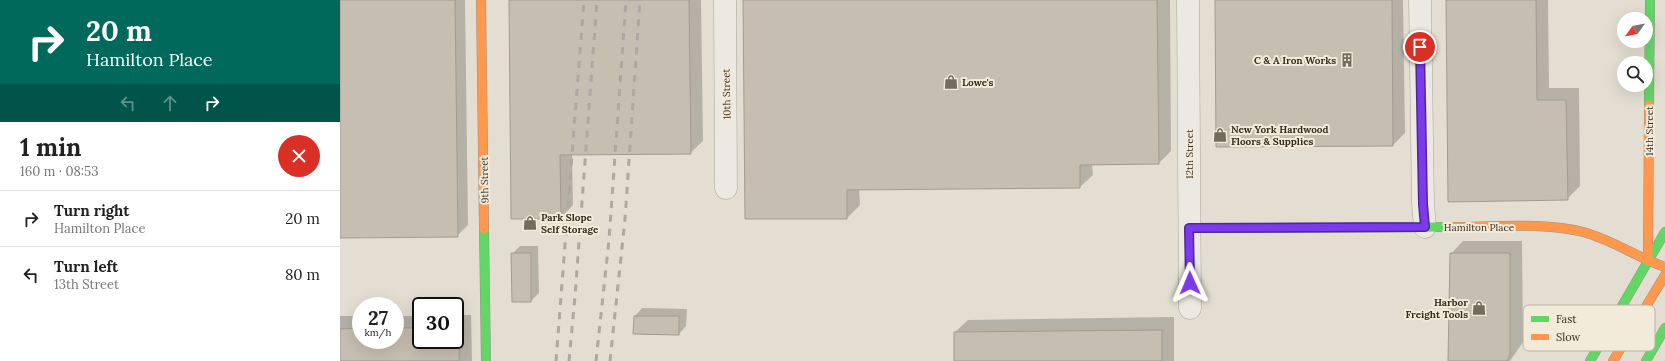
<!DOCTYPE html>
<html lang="en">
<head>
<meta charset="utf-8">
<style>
  body { margin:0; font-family:Lora,serif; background:#f6f6f6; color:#222; height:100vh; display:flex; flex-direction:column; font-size:15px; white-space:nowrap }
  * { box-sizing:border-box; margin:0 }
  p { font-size:13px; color:#767676 }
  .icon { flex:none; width:22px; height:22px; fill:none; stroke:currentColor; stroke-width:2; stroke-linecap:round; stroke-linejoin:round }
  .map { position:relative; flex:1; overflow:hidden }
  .drawer { display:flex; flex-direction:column; background:#fff; width:340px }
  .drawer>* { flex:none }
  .banner { background:#00695c; color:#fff; overflow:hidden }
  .needle { width:26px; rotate:237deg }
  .fabs { position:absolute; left:1277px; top:12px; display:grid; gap:8px }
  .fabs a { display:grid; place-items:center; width:36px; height:36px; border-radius:50%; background:#fff; box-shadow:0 4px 16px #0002; font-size:20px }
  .speed { position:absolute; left:12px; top:297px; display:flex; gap:8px; font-size:20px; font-weight:700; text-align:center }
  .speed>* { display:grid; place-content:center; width:52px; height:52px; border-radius:50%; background:#fff; box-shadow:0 4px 16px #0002; line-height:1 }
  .speed small { font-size:10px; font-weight:400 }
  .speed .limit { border:2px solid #111; border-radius:6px; background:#fff; color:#111 }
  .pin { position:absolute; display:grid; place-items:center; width:34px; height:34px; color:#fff; margin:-17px; border:2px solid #fff; border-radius:50%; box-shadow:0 1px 4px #0007 }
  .me { position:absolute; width:44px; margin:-22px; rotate:359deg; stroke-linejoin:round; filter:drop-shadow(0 0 3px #0008) }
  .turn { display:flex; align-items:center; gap:14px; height:84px; padding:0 20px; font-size:18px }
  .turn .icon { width:52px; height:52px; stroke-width:2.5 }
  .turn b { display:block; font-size:28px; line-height:34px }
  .lanes { display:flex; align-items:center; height:38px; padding:0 20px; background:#0003; justify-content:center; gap:20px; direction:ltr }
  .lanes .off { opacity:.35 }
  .round { display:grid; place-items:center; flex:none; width:42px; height:42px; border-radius:21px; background:#f6f6f6 }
  .summary { display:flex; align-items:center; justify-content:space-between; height:68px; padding:0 20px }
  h1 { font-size:24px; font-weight:700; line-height:30px }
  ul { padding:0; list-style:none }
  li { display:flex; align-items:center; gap:12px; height:56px; padding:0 20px; border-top:1px solid #e0e0e0 }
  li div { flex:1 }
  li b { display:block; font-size:15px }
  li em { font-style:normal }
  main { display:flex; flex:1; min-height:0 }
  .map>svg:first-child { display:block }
  .shadow { fill:#0003 }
  .building { fill:#c7beb2; stroke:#a39b91 }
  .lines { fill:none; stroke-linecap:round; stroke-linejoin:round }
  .street-casing { stroke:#a9a399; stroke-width:23 }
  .fast-casing { stroke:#98938a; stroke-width:10 }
  .slow-casing { stroke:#98938a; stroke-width:10 }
  .street { stroke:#ece9e2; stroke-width:22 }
  .fast { stroke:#63d668; stroke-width:9 }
  .slow { stroke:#ff974d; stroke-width:9 }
  .rail { stroke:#aca8a2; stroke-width:3; stroke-dasharray:7 7; stroke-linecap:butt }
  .route-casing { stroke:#51269a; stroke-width:10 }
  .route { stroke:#7c3aed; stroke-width:7 }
  .labels { text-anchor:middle; stroke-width:4; stroke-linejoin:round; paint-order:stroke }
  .poi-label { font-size:10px; font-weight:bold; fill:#382d22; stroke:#f3ebd9; text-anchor:start }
  .street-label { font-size:10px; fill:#382d22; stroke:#f3ebd9 }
  .key { fill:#f3ebd9; stroke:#bbb2a2; stroke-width:1 }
  .key-label { font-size:11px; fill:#382d22 }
</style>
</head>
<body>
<main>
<section class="drawer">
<div class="banner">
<div class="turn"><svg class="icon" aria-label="right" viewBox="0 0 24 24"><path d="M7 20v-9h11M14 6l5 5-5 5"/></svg><div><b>20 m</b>Hamilton Place</div></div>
<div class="lanes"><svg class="icon off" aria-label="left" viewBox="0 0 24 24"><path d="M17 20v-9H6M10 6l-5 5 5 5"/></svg><svg class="icon off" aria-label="ahead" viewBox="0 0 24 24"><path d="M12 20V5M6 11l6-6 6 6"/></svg><svg class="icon" aria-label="right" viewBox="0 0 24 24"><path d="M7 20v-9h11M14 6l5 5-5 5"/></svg></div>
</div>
<div class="summary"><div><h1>1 min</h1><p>160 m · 08:53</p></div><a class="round" style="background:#d93025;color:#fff"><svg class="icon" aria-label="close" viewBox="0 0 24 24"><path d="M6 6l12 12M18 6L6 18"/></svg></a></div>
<ul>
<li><svg class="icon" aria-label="right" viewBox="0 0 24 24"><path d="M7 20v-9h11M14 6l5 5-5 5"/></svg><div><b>Turn right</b><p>Hamilton Place</p></div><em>20 m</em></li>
<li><svg class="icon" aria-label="left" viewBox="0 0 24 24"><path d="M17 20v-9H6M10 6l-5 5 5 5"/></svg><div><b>Turn left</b><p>13th Street</p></div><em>80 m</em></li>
</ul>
</section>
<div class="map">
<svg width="1325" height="361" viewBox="0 0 1325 361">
  <rect width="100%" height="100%" fill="#e3ded1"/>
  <!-- shadow -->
  <g class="shadow">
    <path d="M0,0H125L128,225L117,236L0,237Z"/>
    <path d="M170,0H361L363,141L350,153L232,154L233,205L221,218Z"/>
    <path d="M404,0H830L831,151L819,163L752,164L753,175L740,187L519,189L520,205L507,218Z"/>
    <path d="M876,0H1063L1065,133L1053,145Z"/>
    <path d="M1107,0H1208L1209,88H1239L1240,186L1227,199Z"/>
    <path d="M1123,241H1182L1183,342L1170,361H1109L1111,254Z"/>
    <path d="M180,246H198L199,293L191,301H173L172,254Z"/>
    <path d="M302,308L347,309L346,326L339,334L294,333L295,316Z"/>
    <path d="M115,315H131L132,361H0V316H21V340H55V316H81V340H115Z"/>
    <path d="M834,317V361H615V332L628,320Z"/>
  </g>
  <!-- building -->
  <g class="building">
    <path d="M0,0H115L118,237L0,238Z"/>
    <path d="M169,0H349L351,154L220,155L221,219H171Z"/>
    <path d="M403,0H817L819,164L740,165V188L507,190V219H405Z"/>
    <path d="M875,0H1052L1053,146L876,147Z"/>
    <path d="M1106,0H1196L1197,100H1226L1228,200L1108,202Z"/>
    <path d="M171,253H191V302H172Z"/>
    <path d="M1110,253H1170V355L1167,361H1108Z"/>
    <path d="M294,316H339V335L293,334Z"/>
    <path d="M21,328V340H55V328H81V340H119V361H0V329Z"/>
    <path d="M822,330V361H614V332Z"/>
  </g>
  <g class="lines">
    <defs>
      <g id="street">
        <path d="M385,0L386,188"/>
        <path d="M848,0L850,308"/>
        <path d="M1080,0L1083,204L1085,227"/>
      </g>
      <g id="fast">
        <path d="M1309,105L1310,0"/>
        <path d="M849,228L1111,227"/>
        <path d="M144,229L146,361"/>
        <path d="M1250,361L1325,232"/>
        <path d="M1306,361L1325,328"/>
      </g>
      <g id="slow">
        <path d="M141,0L144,229"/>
        <path d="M1111,227C1151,227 1205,222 1243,232C1273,240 1296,257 1325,267"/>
        <path d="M1308,261L1309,105"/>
        <path d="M1273,361L1325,275"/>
      </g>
    </defs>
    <!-- street casing -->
    <use href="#street" class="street-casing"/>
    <!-- fast casing -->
    <use href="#fast" class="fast-casing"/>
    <!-- slow casing -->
    <use href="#slow" class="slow-casing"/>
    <!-- street -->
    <use href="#street" class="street"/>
    <!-- fast -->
    <use href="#fast" class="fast"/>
    <!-- slow -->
    <use href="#slow" class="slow"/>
    <!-- rail -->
    <g class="rail">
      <path d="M216,361L244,0"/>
      <path d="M229,361L235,296L257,0"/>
      <path d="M256,361L269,240L286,0"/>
      <path d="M270,361L285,219L300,0"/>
    </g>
  </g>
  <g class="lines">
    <defs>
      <path id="route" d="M850,283L849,228L1085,227L1083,204L1080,47"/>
    </defs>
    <!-- route casing -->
    <use href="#route" class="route-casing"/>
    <!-- route -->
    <use href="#route" class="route"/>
  </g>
  <!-- icons -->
  <defs>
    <symbol id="building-bare" viewBox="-9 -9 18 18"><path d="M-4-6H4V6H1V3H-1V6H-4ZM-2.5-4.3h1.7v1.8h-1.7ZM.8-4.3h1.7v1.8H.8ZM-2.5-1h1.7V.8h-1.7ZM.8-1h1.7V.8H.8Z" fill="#746b5f" stroke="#f3ebd9" stroke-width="2.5" paint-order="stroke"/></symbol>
    <symbol id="shop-bare" viewBox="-9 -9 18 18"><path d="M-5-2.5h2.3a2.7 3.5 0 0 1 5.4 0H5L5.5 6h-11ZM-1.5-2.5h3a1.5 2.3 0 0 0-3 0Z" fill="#746b5f" stroke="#f3ebd9" stroke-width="2.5" paint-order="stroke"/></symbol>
  </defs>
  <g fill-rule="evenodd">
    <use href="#building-bare" x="997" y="50" width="20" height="20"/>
    <use href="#shop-bare" x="601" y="72" width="20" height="20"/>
    <use href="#shop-bare" x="870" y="125" width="20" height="20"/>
    <use href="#shop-bare" x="180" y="213" width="20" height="20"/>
    <use href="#shop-bare" x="1129" y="298" width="20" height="20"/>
  </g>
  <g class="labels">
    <!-- poi labels -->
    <g class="poi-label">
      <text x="996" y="64" text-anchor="end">C &amp; A Iron Works</text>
      <text x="622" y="86">Lowe's</text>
      <text x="891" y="133">New York Hardwood<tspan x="891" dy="12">Floors &amp; Supplies</tspan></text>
      <text x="201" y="221">Park Slope<tspan x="201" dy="12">Self Storage</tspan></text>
      <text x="1128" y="306" text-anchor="end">Harbor<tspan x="1128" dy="12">Freight Tools</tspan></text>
    </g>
    <!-- street labels -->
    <g class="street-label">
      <text transform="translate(386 94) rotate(-91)" y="4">10th Street</text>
      <text transform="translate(1309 131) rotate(-90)" y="4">14th Street</text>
      <text transform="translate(849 154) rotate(-90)" y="4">12th Street</text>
      <text transform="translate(144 180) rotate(-91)" y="4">9th Street</text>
      <text x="1139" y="231">Hamilton Place</text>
    </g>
  </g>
  <!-- legend -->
  <rect x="1183" y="305" width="132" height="46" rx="6" class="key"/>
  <rect x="1191" y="316" width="18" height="6" fill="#63d668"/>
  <rect x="1191" y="334" width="18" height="6" fill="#ff974d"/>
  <g class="key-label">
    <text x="1216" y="323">Fast</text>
    <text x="1216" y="341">Slow</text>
  </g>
</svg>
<div class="fabs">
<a><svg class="needle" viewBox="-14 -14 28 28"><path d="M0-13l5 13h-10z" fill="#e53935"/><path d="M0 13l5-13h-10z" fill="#767676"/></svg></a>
<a><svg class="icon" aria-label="search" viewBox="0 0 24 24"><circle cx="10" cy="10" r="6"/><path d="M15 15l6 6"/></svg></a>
</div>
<div class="speed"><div>27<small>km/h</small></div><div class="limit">30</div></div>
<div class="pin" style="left:1080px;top:47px;background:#d93025"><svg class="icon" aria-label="arrive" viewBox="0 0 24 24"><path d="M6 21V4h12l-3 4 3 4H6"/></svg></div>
<svg class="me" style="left:850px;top:283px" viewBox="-20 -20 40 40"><path d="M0-17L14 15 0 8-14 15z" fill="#7c3aed" stroke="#fff" stroke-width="4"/></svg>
</div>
</main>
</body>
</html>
